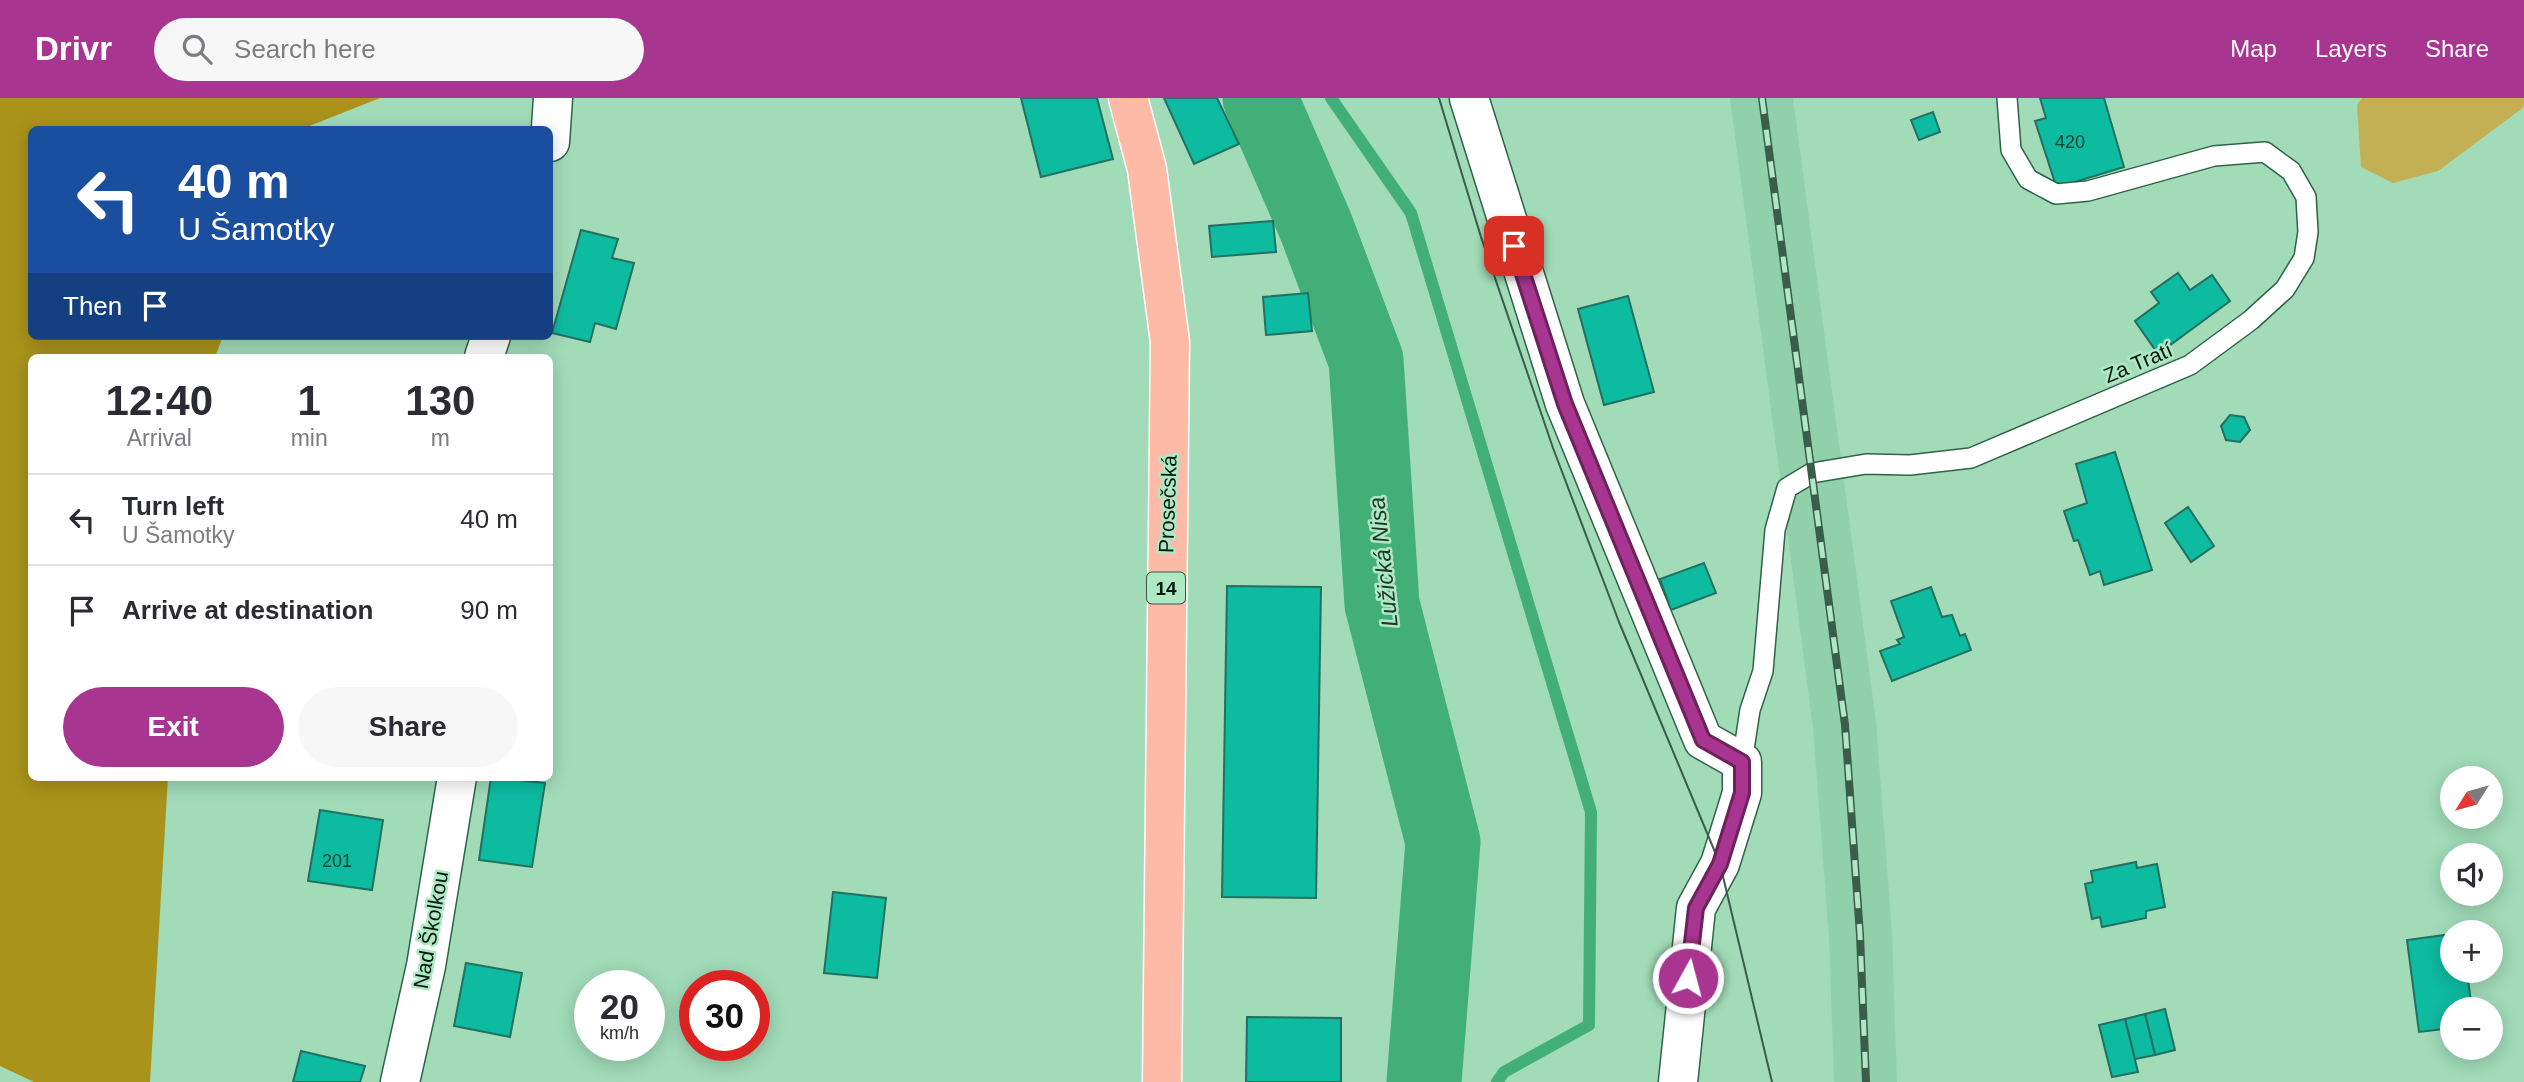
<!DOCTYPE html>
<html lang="en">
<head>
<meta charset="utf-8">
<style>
  body { margin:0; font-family:Helvetica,sans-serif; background:#f7f7f7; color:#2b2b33; height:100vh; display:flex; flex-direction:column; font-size:26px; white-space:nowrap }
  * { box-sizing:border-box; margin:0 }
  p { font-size:23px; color:#7c7c81 }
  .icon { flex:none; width:38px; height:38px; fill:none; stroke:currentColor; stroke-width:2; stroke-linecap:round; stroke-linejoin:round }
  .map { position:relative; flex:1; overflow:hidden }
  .panel { position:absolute; left:28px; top:256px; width:525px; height:427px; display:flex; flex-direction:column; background:#fff; border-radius:10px; box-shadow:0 4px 18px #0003 }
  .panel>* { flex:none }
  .hud { position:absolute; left:28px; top:28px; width:525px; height:214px; border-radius:10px; box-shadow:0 4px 18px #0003; background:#1a4fa0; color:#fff; overflow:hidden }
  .needle { width:46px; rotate:233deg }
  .controls { position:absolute; left:2440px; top:668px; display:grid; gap:14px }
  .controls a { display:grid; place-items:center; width:63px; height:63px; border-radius:50%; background:#fff; box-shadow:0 4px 18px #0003; font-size:35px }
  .speed { position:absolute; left:574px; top:872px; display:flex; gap:14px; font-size:35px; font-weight:700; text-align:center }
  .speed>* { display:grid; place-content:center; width:91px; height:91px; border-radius:50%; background:#fff; box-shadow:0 4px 18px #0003; line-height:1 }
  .speed small { font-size:18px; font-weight:400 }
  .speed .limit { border:10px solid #d22; background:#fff; color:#111 }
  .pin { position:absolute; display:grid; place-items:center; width:60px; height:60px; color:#fff; margin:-30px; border-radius:14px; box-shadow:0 4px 10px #0006 }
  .me { position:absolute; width:77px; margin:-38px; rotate:7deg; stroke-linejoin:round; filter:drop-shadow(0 0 5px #0008) }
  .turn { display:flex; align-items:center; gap:24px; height:147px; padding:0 35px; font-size:32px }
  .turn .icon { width:91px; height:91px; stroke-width:2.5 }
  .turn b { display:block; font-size:49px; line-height:60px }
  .then { display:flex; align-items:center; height:66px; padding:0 35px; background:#0003; gap:14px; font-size:26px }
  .eta { display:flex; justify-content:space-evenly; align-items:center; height:119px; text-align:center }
  .eta b { font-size:42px; font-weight:700; line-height:49px }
  .primary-button { display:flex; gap:14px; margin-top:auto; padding:14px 35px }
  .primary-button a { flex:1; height:80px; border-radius:42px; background:#a8358f; color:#fff; font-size:28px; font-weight:700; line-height:80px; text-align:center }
  .primary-button a+a { background:#f7f7f7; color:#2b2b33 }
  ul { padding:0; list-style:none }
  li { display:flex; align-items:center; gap:21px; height:91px; padding:0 35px; border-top:2px solid #e1e1e2 }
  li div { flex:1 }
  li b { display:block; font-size:26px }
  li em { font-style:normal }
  header { display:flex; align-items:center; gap:42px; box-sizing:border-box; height:98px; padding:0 35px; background:#a8358f; color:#fff }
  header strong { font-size:33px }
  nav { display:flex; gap:38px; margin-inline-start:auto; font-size:24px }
  .search { width:490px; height:63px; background:#f7f7f7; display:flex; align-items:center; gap:18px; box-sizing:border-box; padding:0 24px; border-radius:38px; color:#7c7c81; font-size:26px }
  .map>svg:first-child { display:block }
  .built { fill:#90d1ab }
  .green { fill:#c3b054 }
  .forest { fill:#a9931b }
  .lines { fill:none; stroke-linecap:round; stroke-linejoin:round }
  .stream { stroke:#43af78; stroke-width:12 }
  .river { stroke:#43af78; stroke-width:75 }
  .building { fill:#0dbba1; stroke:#236f60; stroke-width:2 }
  .lane-casing { stroke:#2d6446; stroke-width:22 }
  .street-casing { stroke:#2d6446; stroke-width:41 }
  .primary-casing { stroke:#fff; stroke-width:41 }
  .lane { stroke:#fff; stroke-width:19 }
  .street { stroke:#fff; stroke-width:38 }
  .primary { stroke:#fdbba7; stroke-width:38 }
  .tram { stroke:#3a5c48; stroke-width:2 }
  .rail-casing { stroke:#3a5c48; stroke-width:8 }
  .rail { stroke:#aee8c4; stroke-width:5; stroke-dasharray:16; stroke-linecap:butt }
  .route-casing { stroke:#6d225d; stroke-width:18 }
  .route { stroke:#a8358f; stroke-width:12 }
  .labels { text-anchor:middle; stroke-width:5; stroke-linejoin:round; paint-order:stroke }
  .number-label { font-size:18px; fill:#064232 }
  .shield { fill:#aee8c4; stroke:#365744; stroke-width:2 }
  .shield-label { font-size:19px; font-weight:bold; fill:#03190d }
  .street-label { font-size:21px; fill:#03190d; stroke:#aee8c4 }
  .water-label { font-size:23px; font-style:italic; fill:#203729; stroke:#aee8c4 }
</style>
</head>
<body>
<header>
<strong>Drivr</strong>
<div class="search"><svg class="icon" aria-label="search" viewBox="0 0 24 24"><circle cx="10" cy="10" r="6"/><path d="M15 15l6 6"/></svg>Search here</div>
<nav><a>Map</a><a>Layers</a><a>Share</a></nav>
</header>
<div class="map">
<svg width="2524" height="984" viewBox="0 0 2524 984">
  <rect width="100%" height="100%" fill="#a1dbb8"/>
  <!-- built -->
  <path class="built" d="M1730,0H1793L1876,624L1892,835L1897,984H1834L1829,839L1813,630Z"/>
  <!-- green -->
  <path class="green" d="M2362,0H2524V9L2438,73L2393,85L2361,69L2357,7Z"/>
  <!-- forest -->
  <path class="forest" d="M0,0H380L302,31L32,32V238H223L215,259H32V679H168L150,984H34L0,968Z"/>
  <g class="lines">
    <!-- stream -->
    <path class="stream" d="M1331,0L1411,115L1591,714L1589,927L1504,974L1497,984"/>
    <!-- river -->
    <path class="river" d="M1260,0L1316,129L1366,262L1382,506L1443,744L1424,984"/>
  </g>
  <!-- building -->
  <g class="building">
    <path d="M1021,0H1097L1113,61L1041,79Z"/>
    <path d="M1164,0H1217L1239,46L1194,66Z"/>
    <path d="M2040,0H2104L2124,69L2065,87L2055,85L2035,23L2046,20Z"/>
    <path d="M1933,14L1940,34L1919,42L1911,22Z"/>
    <path d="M1273,123L1276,154L1212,159L1209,128Z"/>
    <path d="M581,132L618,141L612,160L634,165L616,231L595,225L590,244L552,235Z"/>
    <path d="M2178,175L2190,192L2212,177L2230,203L2158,256L2135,223L2159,205L2151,194Z"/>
    <path d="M1308,195L1312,233L1266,237L1263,199Z"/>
    <path d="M1628,198L1654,294L1604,307L1578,211Z"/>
    <path d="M2230,317L2244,319L2250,332L2240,344L2226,342L2221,328Z"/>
    <path d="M2115,354L2152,472L2104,487L2100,473L2090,477L2078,442L2074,443L2064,413L2087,405L2076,366Z"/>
    <path d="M2188,409L2214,448L2191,464L2165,425Z"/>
    <path d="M1704,465L1716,495L1671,512L1660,481Z"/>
    <path d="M1227,488L1321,489L1316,800L1222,799Z"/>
    <path d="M1931,489L1942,519L1952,517L1960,538L1965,536L1971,552L1892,583L1880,553L1900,546L1897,542L1904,539L1891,503Z"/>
    <path d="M491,679L545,685L532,769L479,762Z"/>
    <path d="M320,712L383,722L372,792L308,783Z"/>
    <path d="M2136,764L2137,770L2157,766L2165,809L2146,813V820L2102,829L2100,819L2092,821L2085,786L2093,784L2091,773Z"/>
    <path d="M833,794L886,800L877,880L824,875Z"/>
    <path d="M2452,836V873H2467L2472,912H2452V930L2419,934L2407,842Z"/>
    <path d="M466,865L522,875L510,939L454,928Z"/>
    <path d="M2165,911L2175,952L2155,957L2145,916Z"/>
    <path d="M2145,916L2155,957L2135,961L2125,921Z"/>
    <path d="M1247,919L1341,920V984H1246Z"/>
    <path d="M2125,921L2138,974L2112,979L2099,927Z"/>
    <path d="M301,953L365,968L360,984H293Z"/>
  </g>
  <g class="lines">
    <defs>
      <path id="lane" d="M1742,664L1750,612L1763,573L1775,432L1787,390L1812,375L1866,366L1910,367L1971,360L2190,267L2251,222L2285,191L2304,160L2308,134L2306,99L2291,73L2265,54L2214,58L2088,93L2056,96L2028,81L2011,52L2007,0"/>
      <g id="street">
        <path d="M1469,0L1565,306L1703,642L1742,664V695L1720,766L1696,810L1678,984"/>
        <path d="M550,44L553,0"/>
        <path d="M484,259L491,238"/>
        <path d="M400,984L426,868L457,679"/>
      </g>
      <path id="primary" d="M1128,0L1147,71L1170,244L1162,984"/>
    </defs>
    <!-- lane casing -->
    <use href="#lane" class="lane-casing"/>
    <!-- street casing -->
    <use href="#street" class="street-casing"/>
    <!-- primary casing -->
    <use href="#primary" class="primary-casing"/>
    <!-- lane -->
    <use href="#lane" class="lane"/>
    <!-- street -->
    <use href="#street" class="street"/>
    <!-- primary -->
    <use href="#primary" class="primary"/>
    <!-- tram -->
    <path class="tram" d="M1439,0L1481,139L1553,350L1619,524L1720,766L1772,984"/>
    <defs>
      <path id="rail" d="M1762,0L1845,627L1860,837L1866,984"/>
    </defs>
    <!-- rail casing -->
    <use href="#rail" class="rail-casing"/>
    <!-- rail -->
    <use href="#rail" class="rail"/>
  </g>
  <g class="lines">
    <defs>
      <path id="route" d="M1514,148L1565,306L1703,642L1742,664V695L1720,766L1696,810L1688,880"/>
    </defs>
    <!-- route casing -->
    <use href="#route" class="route-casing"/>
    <!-- route -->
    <use href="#route" class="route"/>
  </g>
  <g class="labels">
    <!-- number labels -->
    <g class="number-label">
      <text x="2070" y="50">420</text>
      <text x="337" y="769">201</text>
    </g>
    <!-- shield labels -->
    <rect class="shield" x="1147" y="474.5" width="38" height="31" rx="5"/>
    <g class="shield-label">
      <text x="1166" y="497">14</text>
    </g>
    <!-- street labels -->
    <g class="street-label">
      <text transform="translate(2138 265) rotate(-23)" y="7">Za Tratí</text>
      <text transform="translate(1168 406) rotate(-88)" y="7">Prosečská</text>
      <text transform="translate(431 832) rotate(-80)" y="7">Nad Školkou</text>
    </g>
    <!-- water labels -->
    <g class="water-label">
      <text transform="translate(1383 464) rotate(-96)" y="8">Lužická Nisa</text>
    </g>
  </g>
</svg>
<div class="controls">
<a><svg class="needle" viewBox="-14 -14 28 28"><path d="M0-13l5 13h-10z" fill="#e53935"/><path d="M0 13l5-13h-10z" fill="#7c7c81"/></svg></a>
<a><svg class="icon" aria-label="sound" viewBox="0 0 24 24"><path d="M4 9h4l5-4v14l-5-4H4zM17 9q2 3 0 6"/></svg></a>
<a>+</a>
<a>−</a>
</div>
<div class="speed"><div>20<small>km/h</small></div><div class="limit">30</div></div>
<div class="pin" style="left:1514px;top:148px;background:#d93025"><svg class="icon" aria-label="arrive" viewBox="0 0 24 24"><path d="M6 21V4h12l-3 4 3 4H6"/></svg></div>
<svg class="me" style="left:1688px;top:880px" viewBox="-20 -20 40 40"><circle r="17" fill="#a8358f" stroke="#fff" stroke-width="3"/><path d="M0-11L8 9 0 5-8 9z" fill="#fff"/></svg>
<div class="hud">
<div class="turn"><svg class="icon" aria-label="left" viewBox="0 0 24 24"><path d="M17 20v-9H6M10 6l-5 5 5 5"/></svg><div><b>40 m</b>U Šamotky</div></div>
<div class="then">Then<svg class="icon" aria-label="arrive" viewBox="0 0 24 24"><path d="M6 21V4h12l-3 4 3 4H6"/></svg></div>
</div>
<section class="panel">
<div class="eta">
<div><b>12:40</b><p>Arrival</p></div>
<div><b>1</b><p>min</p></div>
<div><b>130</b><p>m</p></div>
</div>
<ul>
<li><svg class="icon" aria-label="left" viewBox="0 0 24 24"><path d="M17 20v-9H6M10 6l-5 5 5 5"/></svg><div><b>Turn left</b><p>U Šamotky</p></div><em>40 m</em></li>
<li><svg class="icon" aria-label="arrive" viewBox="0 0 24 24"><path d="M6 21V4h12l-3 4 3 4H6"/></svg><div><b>Arrive at destination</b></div><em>90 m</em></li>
</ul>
<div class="primary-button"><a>Exit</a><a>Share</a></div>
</section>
</div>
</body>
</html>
